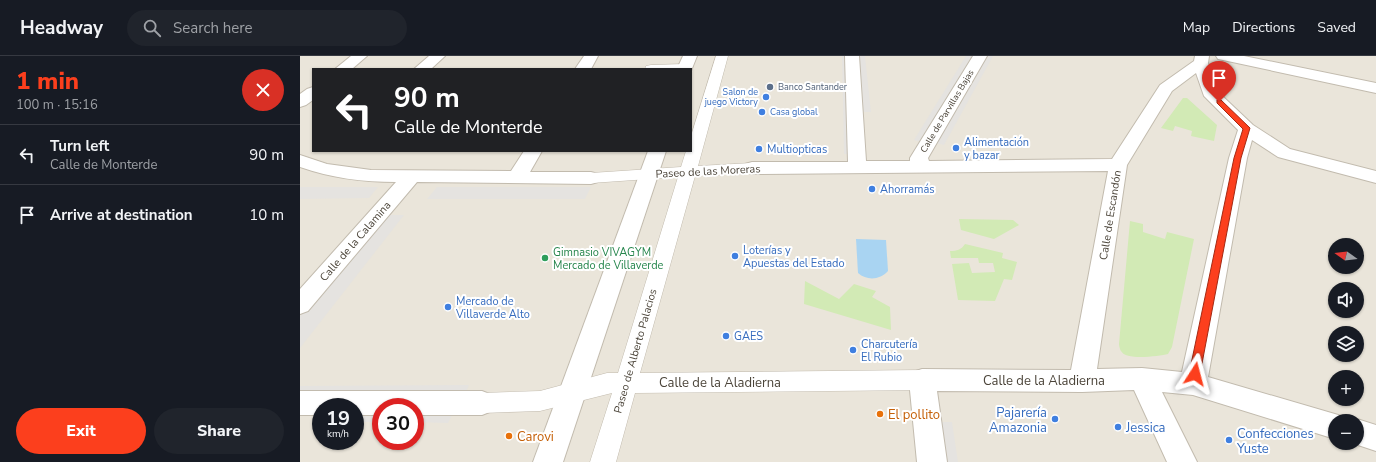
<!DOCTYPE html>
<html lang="en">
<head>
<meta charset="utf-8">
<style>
  body { margin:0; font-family:"Nunito Sans",sans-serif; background:#20242c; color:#f1f3f6; height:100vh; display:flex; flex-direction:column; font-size:15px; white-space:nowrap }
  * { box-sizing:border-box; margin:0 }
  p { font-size:13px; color:#9ea1a6 }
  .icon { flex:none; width:22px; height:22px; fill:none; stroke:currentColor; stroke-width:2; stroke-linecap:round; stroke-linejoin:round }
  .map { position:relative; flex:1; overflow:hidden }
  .sheet { display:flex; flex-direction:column; background:#171b24; width:300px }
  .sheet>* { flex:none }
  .guide { position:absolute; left:12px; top:12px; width:380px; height:84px; border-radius:0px; box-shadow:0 1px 3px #0004; background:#202124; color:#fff; overflow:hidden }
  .needle { width:26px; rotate:284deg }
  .tools { position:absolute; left:1028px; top:182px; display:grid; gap:8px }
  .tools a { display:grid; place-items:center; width:36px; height:36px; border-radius:50%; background:#171b24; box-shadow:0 1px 3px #0004; font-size:20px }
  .speed { position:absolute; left:12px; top:342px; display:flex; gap:8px; font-size:20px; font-weight:700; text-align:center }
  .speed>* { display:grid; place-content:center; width:52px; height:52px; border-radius:50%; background:#171b24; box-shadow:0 1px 3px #0004; line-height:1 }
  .speed small { font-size:10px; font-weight:400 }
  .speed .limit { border:6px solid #d22; background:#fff; color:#111 }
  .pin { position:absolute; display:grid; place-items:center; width:34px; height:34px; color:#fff; margin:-41px -17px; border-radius:50% 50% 50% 0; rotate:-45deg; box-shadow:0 0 4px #0007 }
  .pin .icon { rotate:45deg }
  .me { position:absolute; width:44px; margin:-22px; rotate:9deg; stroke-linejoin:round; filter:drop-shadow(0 0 3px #0008) }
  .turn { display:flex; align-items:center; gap:14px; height:84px; padding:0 16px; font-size:18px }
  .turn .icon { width:52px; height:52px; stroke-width:2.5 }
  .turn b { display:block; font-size:28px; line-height:34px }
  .round { display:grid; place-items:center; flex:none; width:42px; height:42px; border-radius:21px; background:#20242c }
  .head { display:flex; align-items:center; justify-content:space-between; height:68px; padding:0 16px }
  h1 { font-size:24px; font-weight:800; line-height:30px; color:#fc3f1d }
  .action { display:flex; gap:8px; margin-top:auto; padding:8px 16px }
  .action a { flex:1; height:46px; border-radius:24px; background:#fc3f1d; color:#fff; font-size:16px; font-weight:800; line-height:46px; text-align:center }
  .action a+a { background:#20242c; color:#f1f3f6 }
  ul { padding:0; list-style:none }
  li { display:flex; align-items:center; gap:12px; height:60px; padding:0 16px; border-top:1px solid #363941 }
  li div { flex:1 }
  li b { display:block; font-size:15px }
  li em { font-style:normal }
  header { display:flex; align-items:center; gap:24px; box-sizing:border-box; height:56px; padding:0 20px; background:#171b24; border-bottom:1px solid #363941 }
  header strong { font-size:19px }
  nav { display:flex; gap:22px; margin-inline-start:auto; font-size:14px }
  .search { width:280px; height:36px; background:#20242c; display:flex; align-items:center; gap:10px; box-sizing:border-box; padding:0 14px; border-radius:22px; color:#9ea1a6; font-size:15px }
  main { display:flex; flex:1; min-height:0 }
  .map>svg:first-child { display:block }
  .residential { fill:#eae5da; fill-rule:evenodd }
  .green { fill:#d2eab5 }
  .parking { fill:#e5e3e0 }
  .water { fill:#a9d4f2 }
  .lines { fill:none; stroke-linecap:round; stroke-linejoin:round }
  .pedestrian-casing { stroke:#c2bbae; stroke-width:1 }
  .minor-casing { stroke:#c2bbae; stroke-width:2 }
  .pedestrian { fill:#fff; fill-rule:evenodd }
  .minor { fill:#fff; fill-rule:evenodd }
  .route { fill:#fc3f1d; stroke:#a42913 }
  .service-dot { fill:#5c6f8a; stroke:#fff; stroke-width:1.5 }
  .shop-dot { fill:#3f7fe0; stroke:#fff; stroke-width:1.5 }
  .leisure-dot { fill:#2e9e5b; stroke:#fff; stroke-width:1.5 }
  .food-dot { fill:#e8710a; stroke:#fff; stroke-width:1.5 }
  .labels { text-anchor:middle; stroke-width:4; stroke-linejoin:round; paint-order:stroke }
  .far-service-label { font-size:9px; fill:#4e5e75; stroke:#fff; text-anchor:start }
  .far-shop-label { font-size:9px; fill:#366cbe; stroke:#fff; text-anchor:end }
  .far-street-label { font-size:9px; fill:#4b4439; stroke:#fff }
  .shop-label { font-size:11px; fill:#366cbe; stroke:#fff; text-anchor:start }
  .street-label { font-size:11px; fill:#4b4439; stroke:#fff }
  .leisure-label { font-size:11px; fill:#27864d; stroke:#fff; text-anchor:start }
  .near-street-label { font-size:13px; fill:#4b4439; stroke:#fff }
  .near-shop-label { font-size:13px; fill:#366cbe; stroke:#fff; text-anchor:start }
  .near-food-label { font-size:13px; fill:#c56008; stroke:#fff; text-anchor:start }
</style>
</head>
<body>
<header>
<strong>Headway</strong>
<div class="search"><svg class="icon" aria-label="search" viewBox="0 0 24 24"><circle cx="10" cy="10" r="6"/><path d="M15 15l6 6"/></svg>Search here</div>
<nav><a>Map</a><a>Directions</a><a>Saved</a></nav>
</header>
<main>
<section class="sheet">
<div class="head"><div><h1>1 min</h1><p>100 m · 15:16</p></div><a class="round" style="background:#d93025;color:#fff"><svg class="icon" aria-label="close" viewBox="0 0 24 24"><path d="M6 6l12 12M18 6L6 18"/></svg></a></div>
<ul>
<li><svg class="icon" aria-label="left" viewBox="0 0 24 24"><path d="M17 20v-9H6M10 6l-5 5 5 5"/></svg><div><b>Turn left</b><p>Calle de Monterde</p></div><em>90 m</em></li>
<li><svg class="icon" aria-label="arrive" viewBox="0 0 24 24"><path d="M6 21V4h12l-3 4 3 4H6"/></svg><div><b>Arrive at destination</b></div><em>10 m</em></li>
</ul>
<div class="action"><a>Exit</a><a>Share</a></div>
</section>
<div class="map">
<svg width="1076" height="406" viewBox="0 0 1076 406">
  <rect width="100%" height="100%" fill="#f6f3ec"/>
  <!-- residential -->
  <path class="residential" d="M0,0H1076V406H0ZM13,13H391V95H13ZM1035,189H1057V211H1035ZM1035,233H1057V255H1035ZM1035,277H1057V299H1035ZM1035,321H1057V343H1035ZM21,351H55V385H21ZM81,351H115V385H81ZM1035,365H1057V387H1035Z"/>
  <!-- green -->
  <g class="green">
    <path d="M883,42H887L917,69L914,85L891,80L892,75L875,70L873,75L861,72Z"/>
    <path d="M659,163L713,164L719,169L694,183L661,174Z"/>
    <path d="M830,165L843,168V176L865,183L867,176L894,183L872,291L868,298C859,300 826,305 821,295C820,294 819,289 819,288Z"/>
    <path d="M665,188L703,197L702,202L717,206L712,224L704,223L695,245L658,244L652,208L669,207L672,217L695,216L693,207H679L678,202H651L650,195C657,195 661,194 665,188Z"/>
    <path d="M505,225L539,243L554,228L576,235L572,241L590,251L591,274L504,248Z"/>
  </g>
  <!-- parking -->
  <g class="parking">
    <path d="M542,0H548L551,98H544Z"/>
    <path d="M559,0H565L571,56H563Z"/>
    <path d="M666,0H674L621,86L614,84Z"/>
    <path d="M686,0H693L644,89L636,87Z"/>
    <path d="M0,131H78L69,142L0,143Z"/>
    <path d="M137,131H291L285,143H127Z"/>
    <path d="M83,159H104L0,292V260Z"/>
    <path d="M169,329L164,340L0,341V330Z"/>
    <path d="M55,354L81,355V366H55Z"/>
    <path d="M115,355H154L148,367L115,366Z"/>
    <path d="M640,366H652L658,406H646Z"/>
  </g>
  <!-- water -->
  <path class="water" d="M556,183L586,184L588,215C580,224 567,225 558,217Z"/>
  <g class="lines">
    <defs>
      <g id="pedestrian">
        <path d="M416,0H428L398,110L452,107L458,109L460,112L458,115L452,117L395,120L340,317L622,314L630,317L633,324L630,331L622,334L335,337L316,406H290L312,337L240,355L182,357L174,354L170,347L174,340L182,337L240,335L307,317H318L378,121L291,127L285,126L283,122L285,118L291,117L381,111L386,95H391V80Z"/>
        <path d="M385,8L390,9L391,13H345L346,10L351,9Z"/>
      </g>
      <g id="minor">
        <path d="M51,0H67L52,13H35Z"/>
        <path d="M129,0H145L131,13H114Z"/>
        <path d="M284,0H298L291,13H275Z"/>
        <path d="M383,0H397L391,15V13H377Z"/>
        <path d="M545,0H559L566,105H610V102L673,0H687L628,102L629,105L812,103L860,29L894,5L895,0H909L908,7L917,35L953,69L990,93L1076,115V127L978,101L952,84L947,102L908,321L1045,361L1047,365H1035V383L893,339L862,336L897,406H867L834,334L782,336L637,335L647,406H617L609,324L613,316L622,313L771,314L808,115L452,118L445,116L443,112L445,108L452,106H548ZM896,17L904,40L938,74L929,102L882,316L842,312L797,313L827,109L872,35Z"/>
        <path d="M916,0H944L1076,27V37L923,4L918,3Z"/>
        <path d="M13,31V44L6,49L0,51V38L7,33Z"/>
        <path d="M224,95H242L230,116H291L298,118L301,122L298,126L291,128L117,126L8,255L0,258V233L96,126C63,126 31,122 0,111V99L27,108L71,114L211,115Z"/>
        <path d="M348,95H366L263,406H233Z"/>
        <path d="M0,335H182L192,339L196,347L192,355L182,359H115V351H81V359H55V351H21V359H0Z"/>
        <path d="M1057,363L1076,369V395L1052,387H1057V365H1052Z"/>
      </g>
    </defs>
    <!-- pedestrian casing -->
    <use href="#pedestrian" class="pedestrian-casing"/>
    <!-- minor casing -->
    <use href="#minor" class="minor-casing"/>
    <!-- pedestrian -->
    <use href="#pedestrian" class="pedestrian"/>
    <!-- minor -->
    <use href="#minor" class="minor"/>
  </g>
  <!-- route -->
  <path class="route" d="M917,44H921L950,72L941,102L900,318L898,321L895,322L891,321L889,318L934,102L943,73L917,47Z"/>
  <!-- markers -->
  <circle class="service-dot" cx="470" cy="31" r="4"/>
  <g class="shop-dot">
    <circle cx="466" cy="41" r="4"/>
    <circle cx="462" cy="56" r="4"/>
    <circle cx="656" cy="92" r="4"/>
    <circle cx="459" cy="93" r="4"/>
    <circle cx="572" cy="133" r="4"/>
    <circle cx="435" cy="200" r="4"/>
    <circle cx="148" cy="251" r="4"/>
    <circle cx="426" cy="280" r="4"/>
    <circle cx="553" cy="294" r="4"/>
    <circle cx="755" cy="363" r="4"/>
    <circle cx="818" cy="371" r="4"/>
    <circle cx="929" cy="384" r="4"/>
  </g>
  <circle class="leisure-dot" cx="245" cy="202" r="4"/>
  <g class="food-dot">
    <circle cx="580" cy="358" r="4"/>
    <circle cx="209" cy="380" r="4"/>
  </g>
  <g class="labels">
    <!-- far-service labels -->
    <g class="far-service-label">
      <text x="478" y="34">Banco Santander</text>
    </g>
    <!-- far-shop labels -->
    <g class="far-shop-label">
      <text x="458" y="39">Salon de<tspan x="458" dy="10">juego Victory</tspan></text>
      <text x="470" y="59" text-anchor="start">Casa global</text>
    </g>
    <!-- far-street labels -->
    <g class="far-street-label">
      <text transform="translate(647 55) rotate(-59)" y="3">Calle de Parvillas Bajas</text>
    </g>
    <!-- shop labels -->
    <g class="shop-label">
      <text x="664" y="90">Alimentación<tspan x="664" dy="13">y bazar</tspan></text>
      <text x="467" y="97">Multiopticas</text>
      <text x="580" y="137">Ahorramás</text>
      <text x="443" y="198">Loterías y<tspan x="443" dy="13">Apuestas del Estado</tspan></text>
      <text x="156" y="249">Mercado de<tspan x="156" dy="13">Villaverde Alto</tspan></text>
      <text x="434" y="284">GAES</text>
      <text x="561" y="292">Charcutería<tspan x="561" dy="13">El Rubio</tspan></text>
    </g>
    <!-- street labels -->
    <g class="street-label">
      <text transform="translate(408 115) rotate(-3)" y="4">Paseo de las Moreras</text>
      <text transform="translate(810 159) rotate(-81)" y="4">Calle de Escandón</text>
      <text transform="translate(55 185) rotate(-49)" y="4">Calle de la Calamina</text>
      <text transform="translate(335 295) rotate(-74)" y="4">Paseo de Alberto Palacios</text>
    </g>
    <!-- leisure labels -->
    <g class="leisure-label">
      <text x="253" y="200">Gimnasio VIVAGYM<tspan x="253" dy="13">Mercado de Villaverde</tspan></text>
    </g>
    <!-- near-street labels -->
    <g class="near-street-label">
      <text x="744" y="329">Calle de la Aladierna</text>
      <text x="420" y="331">Calle de la Aladierna</text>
    </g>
    <!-- near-shop labels -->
    <g class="near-shop-label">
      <text x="747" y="361" text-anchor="end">Pajarería<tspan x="747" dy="15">Amazonia</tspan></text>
      <text x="826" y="376">Jessica</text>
      <text x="937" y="382">Confecciones<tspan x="937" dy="15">Yuste</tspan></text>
    </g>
    <!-- near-food labels -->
    <g class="near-food-label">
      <text x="588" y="363">El pollito</text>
      <text x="217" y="385">Carovi</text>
    </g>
  </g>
</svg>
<div class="tools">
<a><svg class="needle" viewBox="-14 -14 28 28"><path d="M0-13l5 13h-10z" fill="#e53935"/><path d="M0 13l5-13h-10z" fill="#9ea1a6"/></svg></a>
<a><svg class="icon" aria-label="sound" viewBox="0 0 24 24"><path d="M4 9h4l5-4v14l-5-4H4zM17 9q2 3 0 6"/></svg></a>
<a><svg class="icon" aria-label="layers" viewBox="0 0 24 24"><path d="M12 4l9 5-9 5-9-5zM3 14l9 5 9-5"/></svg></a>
<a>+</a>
<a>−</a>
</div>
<div class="speed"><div>19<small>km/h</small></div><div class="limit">30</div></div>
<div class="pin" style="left:919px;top:46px;background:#d93025"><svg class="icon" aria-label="arrive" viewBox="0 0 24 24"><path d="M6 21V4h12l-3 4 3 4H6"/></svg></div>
<svg class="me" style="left:895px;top:318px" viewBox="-20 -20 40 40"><path d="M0-17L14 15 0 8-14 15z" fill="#fc3f1d" stroke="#fff" stroke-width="4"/></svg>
<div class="guide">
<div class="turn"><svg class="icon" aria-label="left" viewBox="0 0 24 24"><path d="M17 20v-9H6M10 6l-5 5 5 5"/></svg><div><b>90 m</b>Calle de Monterde</div></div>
</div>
</div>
</main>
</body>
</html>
